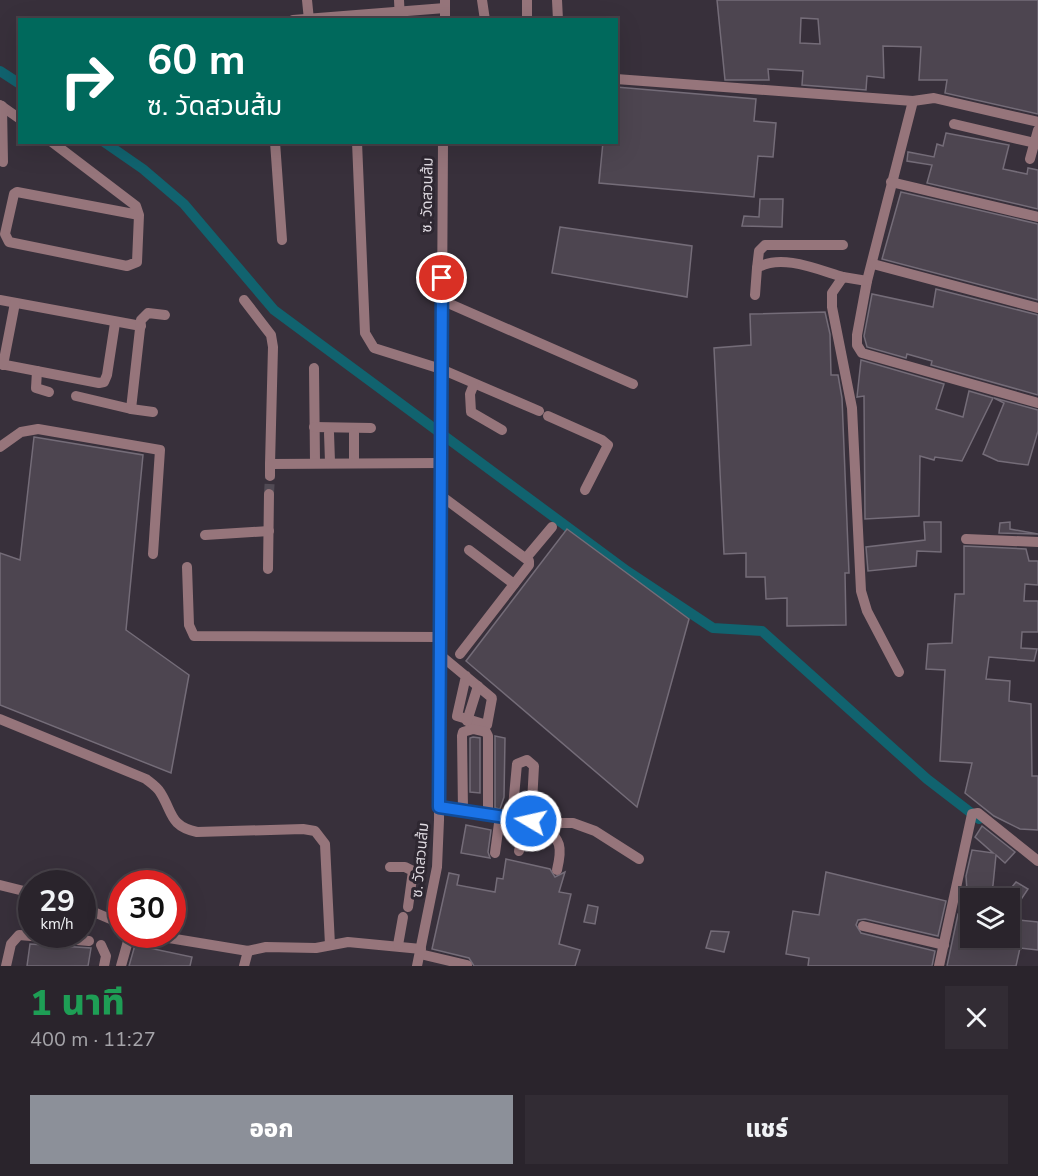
<!DOCTYPE html>
<html lang="th">
<head>
<meta charset="utf-8">
<style>
  body { margin:0; font-family:"Nunito Sans","Noto Sans Thai",sans-serif; background:#322c34; color:#f1f3f6; height:100vh; display:flex; flex-direction:column; font-size:22px; white-space:nowrap }
  * { box-sizing:border-box; margin:0 }
  p { font-size:20px; color:#a5a4a9 }
  .icon { flex:none; width:33px; height:33px; fill:none; stroke:currentColor; stroke-width:2; stroke-linecap:round; stroke-linejoin:round }
  .map { position:relative; height:966px; overflow:hidden }
  .panel { display:flex; flex-direction:column; background:#2a242c; flex:1 }
  .panel>* { flex:none }
  .guide { position:absolute; left:18px; top:18px; width:600px; height:126px; border-radius:0px; box-shadow:0 6px 24px #0002,0 0 0 2px #464148; background:#00695c; color:#fff; overflow:hidden }
  .buttons { position:absolute; left:960px; top:888px; display:grid; gap:12px }
  .buttons a { display:grid; place-items:center; width:60px; height:60px; border-radius:0px; background:#2a242c; box-shadow:0 6px 24px #0002,0 0 0 2px #464148; font-size:30px }
  .speed { position:absolute; left:18px; top:870px; display:flex; gap:12px; font-size:30px; font-weight:700; text-align:center }
  .speed>* { display:grid; place-content:center; width:78px; height:78px; border-radius:50%; background:#2a242c; box-shadow:0 6px 24px #0002,0 0 0 2px #464148; line-height:1 }
  .speed small { font-size:15px; font-weight:400 }
  .speed .limit { border:9px solid #d22; background:#fff; color:#111 }
  .pin { position:absolute; display:grid; place-items:center; width:51px; height:51px; color:#fff; margin:-26px; border:3px solid #fff; border-radius:50%; box-shadow:0 2px 6px #0007 }
  .me { position:absolute; width:66px; margin:-33px; rotate:279deg; stroke-linejoin:round; filter:drop-shadow(0 0 4px #0008) }
  .turn { display:flex; align-items:center; gap:21px; height:126px; padding:0 30px; font-size:27px }
  .turn .icon { width:78px; height:78px; stroke-width:2.5 }
  .turn b { display:block; font-size:42px; line-height:51px }
  .round { display:grid; place-items:center; flex:none; width:63px; height:63px; border-radius:0px; background:#322c34 }
  .summary { display:flex; align-items:center; justify-content:space-between; height:102px; padding:0 30px }
  h1 { font-size:36px; font-weight:800; line-height:45px; color:#1e9e55 }
  .cta { display:flex; gap:12px; margin-top:auto; padding:12px 30px }
  .cta a { flex:1; height:69px; border-radius:0px; background:#8c9099; color:#fff; font-size:24px; font-weight:800; line-height:69px; text-align:center }
  .cta a+a { background:#322c34; color:#f1f3f6 }
  .map>svg:first-child { display:block }
  .lines { fill:none; stroke-linecap:round; stroke-linejoin:round }
  .canal { stroke:#11636f; stroke-width:10 }
  .building { fill:#4d4550; stroke:#746c78; stroke-width:1.5; fill-rule:evenodd }
  .minor-tunnel { stroke:#514a54; stroke-width:10; stroke-dasharray:10 5; stroke-linecap:butt }
  .minor { stroke:#96757b; stroke-width:10 }
  .route-casing { stroke:#114b97; stroke-width:15 }
  .route { stroke:#1a73e8; stroke-width:10 }
  .labels { text-anchor:middle; stroke-width:6; stroke-linejoin:round; paint-order:stroke }
  .street-label { font-size:15px; fill:#dfdae1; stroke:#2e2731 }
</style>
</head>
<body>
<div class="map">
<svg width="1038" height="966" viewBox="0 0 1038 966">
  <rect width="100%" height="100%" fill="#38303b"/>
  <g class="lines">
    <!-- canal -->
    <g class="canal">
      <path d="M0,71L20,84"/>
      <path d="M104,142L143,169L184,204L274,310L627,571L713,628L762,631L927,779L979,819"/>
    </g>
  </g>
  <!-- building -->
  <g class="building">
    <path d="M717,0H1038V114L945,93L947,80H919L921,47L883,46L884,78L867,76L866,90L802,85L803,71L768,69L769,80H725ZM801,18L818,19L820,44L800,43Z"/>
    <path d="M616,87L756,99L754,121L776,123L773,157L758,156L754,197L599,183L603,142H616Z"/>
    <path d="M946,133L1009,145L1003,169L1027,174L1028,168L1038,170V209L927,183L932,165L907,161L908,152L934,157L937,144L943,146Z"/>
    <path d="M901,192L1038,224V300L882,259Z"/>
    <path d="M760,199H783L782,227L742,226L744,216L759,217Z"/>
    <path d="M560,227L692,246L687,297L552,273Z"/>
    <path d="M936,289L1038,315V395L931,365L932,361L907,354L906,358L867,347L864,336L872,294L933,307Z"/>
    <path d="M825,312L830,334L831,375H838L842,398L849,573H845L846,625L787,626V598L766,599L765,577H746V553L724,554L714,348L751,345L750,314Z"/>
    <path d="M861,360L944,384L936,409L963,417L969,391L993,398L962,461L935,457L934,460L920,456L919,516L865,519L864,396L857,397Z"/>
    <path d="M994,398L1038,410V431L1028,465L998,461L983,454L1004,403Z"/>
    <path d="M34,437L143,455L126,630L189,675L171,773L0,705V553L20,560Z"/>
    <path d="M924,522H941V552L917,551L916,566L868,571L866,547L925,540Z"/>
    <path d="M1010,522V529L1038,534L999,533L1000,523Z"/>
    <path d="M567,529L689,619L637,807L466,661Z"/>
    <path d="M964,546L1026,549L1029,561H1038V585L1025,584L1024,601H1038V632H1022L1021,648L1037,649L1034,661L989,657L986,679L1010,681L1009,701L1031,704L1032,776H1038V830L1020,829L994,816L965,793L972,763L940,761L945,670L926,669L928,644L952,643L955,594H964Z"/>
    <path d="M495,736L505,738L504,797L500,809L495,808Z"/>
    <path d="M473,737L480,738V793L470,792V738Z"/>
    <path d="M466,825L491,830L488,852L490,858L461,853Z"/>
    <path d="M982,826L1015,852L1005,863L996,855L993,885L989,898H970V938L1010,948V919L1038,922V950L1020,948L1016,966H947L958,914H962L967,891L966,876L972,850L993,853L975,837Z"/>
    <path d="M506,859L550,869L555,877L565,872L559,892L571,894L559,944L580,950L575,966H474L469,958L432,949L449,873L459,875L457,885L495,892L497,878L503,879Z"/>
    <path d="M826,872L946,901L938,936L865,919L858,920L856,925L861,933L935,951L932,966H808L809,958L786,954L793,911L819,915Z"/>
    <path d="M1016,882L1028,889L1020,901L1007,893Z"/>
    <path d="M588,905L598,907L595,924L584,922Z"/>
    <path d="M711,931L729,932L724,952L706,948Z"/>
    <path d="M30,944L91,948L88,966H27Z"/>
    <path d="M135,945L192,957L190,966H129Z"/>
  </g>
  <g class="lines">
    <!-- minor-tunnel -->
    <path class="minor-tunnel" d="M269,494L270,476"/>
    <!-- minor -->
    <g class="minor">
      <path d="M307,0L309,20"/>
      <path d="M399,0L400,20"/>
      <path d="M482,0L485,20"/>
      <path d="M557,0L558,20"/>
      <path d="M293,20L445,8"/>
      <path d="M445,20V0"/>
      <path d="M527,20V0"/>
      <path d="M616,79L913,101L934,98L1038,122"/>
      <path d="M913,101L867,281L857,335V345L862,353L1038,403"/>
      <path d="M0,105L20,119"/>
      <path d="M2,106L3,162"/>
      <path d="M954,124L1035,143"/>
      <path d="M52,142L136,206L139,215L137,262L127,266L9,242L5,234L14,194L17,192L139,215"/>
      <path d="M275,142L282,240"/>
      <path d="M357,142L365,333L374,348L441,369L539,411"/>
      <path d="M1030,159L1038,130"/>
      <path d="M891,182L1038,217"/>
      <path d="M873,264L1038,308"/>
      <path d="M757,268L759,251L765,245H843"/>
      <path d="M867,281L843,277L832,293V307L852,408L861,591L867,611L899,672"/>
      <path d="M755,295L757,268C781,253 819,270 843,277"/>
      <path d="M0,300L141,326"/>
      <path d="M244,300L271,335L273,347L270,464"/>
      <path d="M441,300L633,384"/>
      <path d="M0,364L99,383L104,382L107,375L115,323"/>
      <path d="M3,365L15,303"/>
      <path d="M314,368L315,462"/>
      <path d="M37,371L36,388L49,392"/>
      <path d="M474,384L470,394L471,412L502,430"/>
      <path d="M76,396L131,409L141,320L148,313L165,315"/>
      <path d="M131,409L153,412"/>
      <path d="M548,416L602,440L608,445L585,490"/>
      <path d="M314,427L371,428"/>
      <path d="M329,433L330,462"/>
      <path d="M0,447L21,432L38,429L160,450L153,554"/>
      <path d="M354,462V433"/>
      <path d="M270,476V464L440,463"/>
      <path d="M440,495L529,561V565L460,654"/>
      <path d="M205,535L269,531"/>
      <path d="M966,539L1038,542"/>
      <path d="M469,550L514,584"/>
      <path d="M526,558L552,527"/>
      <path d="M187,567L189,625L194,636L439,637"/>
      <path d="M268,569L269,494"/>
      <path d="M439,654L492,698L487,725L457,716L466,676"/>
      <path d="M0,719L146,779C151,783 157,787 160,792C173,812 169,826 197,832L303,829L315,831L325,844L330,945"/>
      <path d="M467,721L478,686"/>
      <path d="M439,807L544,823H573L595,831L639,859"/>
      <path d="M463,810L462,736L463,732L473,729L486,732L488,736V814"/>
      <path d="M512,818L517,764L527,760L534,766L531,821"/>
      <path d="M544,823C560,842 563,845 557,870"/>
      <path d="M519,851L526,820"/>
      <path d="M495,853L500,816"/>
      <path d="M390,867H405L413,871L408,907"/>
      <path d="M0,885L32,893"/>
      <path d="M82,907L122,924"/>
      <path d="M863,926L944,945"/>
      <path d="M163,937L248,951L266,947L316,948L348,942L421,949"/>
      <path d="M101,945L106,956L104,966"/>
      <path d="M398,945L403,917"/>
      <path d="M420,954L467,965"/>
      <path d="M6,966L11,944L19,935L89,941"/>
      <path d="M121,966L130,934"/>
      <path d="M244,966L248,951"/>
      <path d="M417,966L437,867L439,820L443,142"/>
      <path d="M939,966L972,814L978,813L1038,861"/>
    </g>
  </g>
  <g class="lines">
    <defs>
      <path id="route" d="M442,278L439,807L531,821"/>
    </defs>
    <!-- route casing -->
    <use href="#route" class="route-casing"/>
    <!-- route -->
    <use href="#route" class="route"/>
  </g>
  <g class="labels">
    <!-- street labels -->
    <g class="street-label">
      <text transform="translate(427 195) rotate(-89)" y="5">ซ. วัดสวนส้ม</text>
      <text transform="translate(420 860) rotate(-85)" y="5">ซ. วัดสวนส้ม</text>
    </g>
  </g>
</svg>
<div class="buttons">
<a><svg class="icon" aria-label="layers" viewBox="0 0 24 24"><path d="M12 4l9 5-9 5-9-5zM3 14l9 5 9-5"/></svg></a>
</div>
<div class="speed"><div>29<small>km/h</small></div><div class="limit">30</div></div>
<div class="pin" style="left:442px;top:278px;background:#d93025"><svg class="icon" aria-label="arrive" viewBox="0 0 24 24"><path d="M6 21V4h12l-3 4 3 4H6"/></svg></div>
<svg class="me" style="left:531px;top:821px" viewBox="-20 -20 40 40"><circle r="17" fill="#1a73e8" stroke="#fff" stroke-width="3"/><path d="M0-11L8 9 0 5-8 9z" fill="#fff"/></svg>
<div class="guide">
<div class="turn"><svg class="icon" aria-label="right" viewBox="0 0 24 24"><path d="M7 20v-9h11M14 6l5 5-5 5"/></svg><div><b>60 m</b>ซ. วัดสวนส้ม</div></div>
</div>
</div>
<section class="panel">
<div class="summary"><div><h1>1 นาที</h1><p>400 m · 11:27</p></div><a class="round"><svg class="icon" aria-label="close" viewBox="0 0 24 24"><path d="M6 6l12 12M18 6L6 18"/></svg></a></div>
<div class="cta"><a>ออก</a><a>แชร์</a></div>
</section>
</body>
</html>
